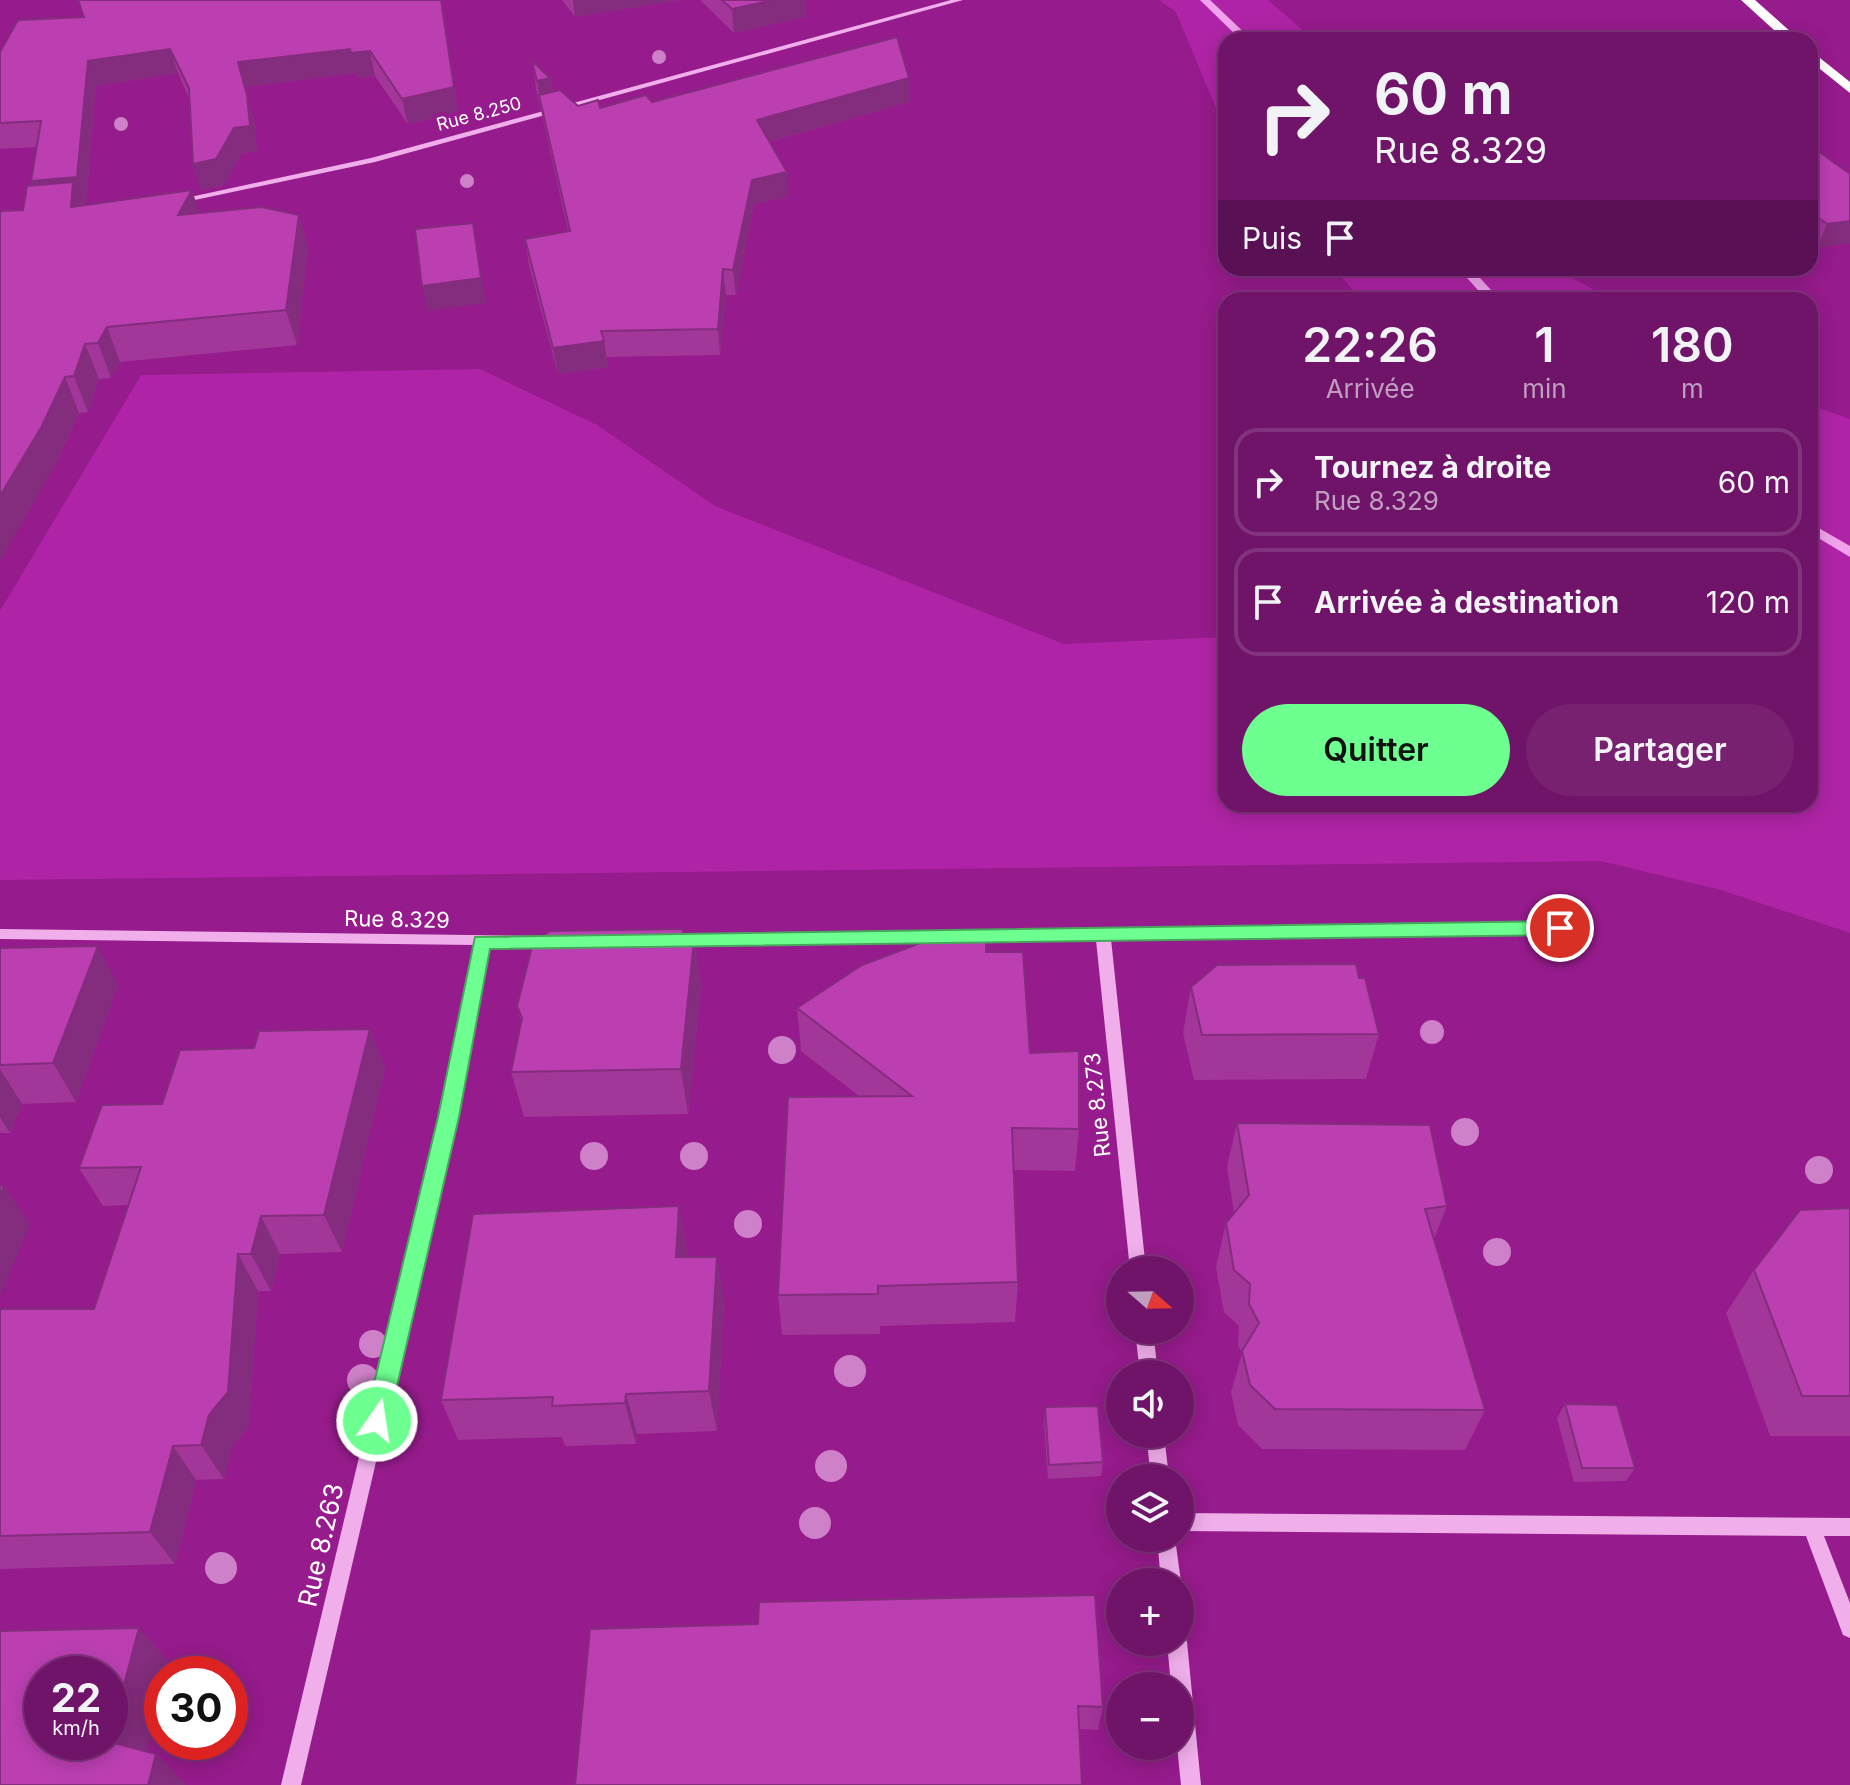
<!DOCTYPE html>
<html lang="fr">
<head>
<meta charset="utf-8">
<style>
  body { margin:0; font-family:Inter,sans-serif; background:#782171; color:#f1f3f6; height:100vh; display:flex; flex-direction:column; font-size:30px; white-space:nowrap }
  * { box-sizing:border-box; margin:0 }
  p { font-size:26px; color:#c09ec0 }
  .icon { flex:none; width:44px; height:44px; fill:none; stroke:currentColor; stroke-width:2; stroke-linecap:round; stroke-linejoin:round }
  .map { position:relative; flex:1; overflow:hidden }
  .details { position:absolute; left:1218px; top:292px; width:600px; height:520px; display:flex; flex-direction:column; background:#701469; border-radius:24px; box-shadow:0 4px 20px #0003,0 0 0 2px #82337d }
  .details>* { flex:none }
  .guide { position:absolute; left:1218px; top:32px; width:600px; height:244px; border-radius:24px; box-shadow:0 4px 20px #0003,0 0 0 2px #82337d; background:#701469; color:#f1f3f6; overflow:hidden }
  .needle { width:52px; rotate:110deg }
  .buttons { position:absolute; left:1106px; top:1256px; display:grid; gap:16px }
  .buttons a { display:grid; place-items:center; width:88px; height:88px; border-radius:50%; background:#701469; box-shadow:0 4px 20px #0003,0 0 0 2px #82337d; font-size:40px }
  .speed { position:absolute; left:24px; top:1656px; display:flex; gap:16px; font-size:40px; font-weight:700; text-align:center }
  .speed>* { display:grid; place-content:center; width:104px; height:104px; border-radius:50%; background:#701469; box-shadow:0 4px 20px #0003,0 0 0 2px #82337d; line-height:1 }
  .speed small { font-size:20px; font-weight:400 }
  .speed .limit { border:12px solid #d22; background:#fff; color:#111 }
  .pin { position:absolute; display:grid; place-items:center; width:68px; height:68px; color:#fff; margin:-34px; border:4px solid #fff; border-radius:50%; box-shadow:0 2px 8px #0007 }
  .me { position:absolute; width:88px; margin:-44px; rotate:13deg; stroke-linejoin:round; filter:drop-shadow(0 0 6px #0008) }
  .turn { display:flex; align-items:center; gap:28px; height:168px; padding:0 24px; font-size:36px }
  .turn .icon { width:104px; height:104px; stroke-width:2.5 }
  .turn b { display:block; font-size:56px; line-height:68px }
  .then { display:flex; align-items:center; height:76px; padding:0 24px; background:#0003; gap:16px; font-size:30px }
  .eta { display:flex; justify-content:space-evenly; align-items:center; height:136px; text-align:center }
  .eta b { font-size:48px; font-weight:600; line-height:56px }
  .cta { display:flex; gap:16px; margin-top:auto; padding:16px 24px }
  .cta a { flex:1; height:92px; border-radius:48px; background:#6dff8f; color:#111; font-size:32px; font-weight:600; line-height:92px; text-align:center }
  .cta a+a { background:#782171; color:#f1f3f6 }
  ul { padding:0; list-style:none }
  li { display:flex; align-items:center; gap:24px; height:108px; margin:0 16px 12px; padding:0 8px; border:4px solid #82337d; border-radius:24px }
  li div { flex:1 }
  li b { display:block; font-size:30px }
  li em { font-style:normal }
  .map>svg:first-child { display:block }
  .green { fill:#af24a6 }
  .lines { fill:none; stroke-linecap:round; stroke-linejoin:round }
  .stream { fill:#f2a2ed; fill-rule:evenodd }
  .minor { fill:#f0afeb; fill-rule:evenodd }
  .highway { fill:#fff; fill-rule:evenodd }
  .tree { fill:#ce81c8 }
  .wall { fill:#a23699 }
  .shaded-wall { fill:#842c7d }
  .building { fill:#bc3fb2; stroke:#842c7d; stroke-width:2 }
  .route { fill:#6dff8f; stroke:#47a65d; stroke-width:2 }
  .labels { text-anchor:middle; stroke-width:8; stroke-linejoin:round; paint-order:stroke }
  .far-street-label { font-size:18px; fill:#fff; stroke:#961b8c }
  .street-label { font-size:22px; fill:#fff; stroke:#961b8c }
  .near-street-label { font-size:26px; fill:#fff; stroke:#961b8c }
</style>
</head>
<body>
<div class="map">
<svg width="1850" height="1785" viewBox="0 0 1850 1785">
  <rect width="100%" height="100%" fill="#961b8c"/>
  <!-- green -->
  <g class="green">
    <path d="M1159,0H1268L1314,40H1226V132L1176,12Z"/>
    <path d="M1333,268H1555L1612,300H1362Z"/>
    <path d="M480,369L597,425L715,506L1064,644L1226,637V804H1810V405L1850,419V933L1721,890L1601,861L0,880V611L141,375Z"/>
  </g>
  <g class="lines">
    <!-- stream -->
    <g class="stream">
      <path d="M1200,0H1210L1252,40H1241Z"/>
      <path d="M1458,268H1471L1500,300H1487Z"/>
      <path d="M1810,523L1850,546V557L1810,533Z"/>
    </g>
    <!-- minor -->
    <g class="minor">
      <path d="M951,0H963L375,162L176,204L172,201L371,158Z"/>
      <path d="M1560,923L1565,924L1567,928L1565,932L1560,933L1111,939L1146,1270H1130L1096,940L668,945L663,944L661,940L663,936L668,935Z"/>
      <path d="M0,929L552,936L557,937L559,941L557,945L552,946H489L456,1117L301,1785H281L440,1117L474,945L0,939Z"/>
      <path d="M1135,1330H1153L1158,1374H1140Z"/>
      <path d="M1146,1434H1164L1169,1478H1151Z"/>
      <path d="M1180,1513L1850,1518V1536H1824L1850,1603V1638L1843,1635L1806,1536L1180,1531Z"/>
      <path d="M1157,1538H1175L1181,1582L1180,1583L1161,1582Z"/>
      <path d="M1180,1633L1184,1635L1187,1642L1201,1785H1181L1177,1746H1180V1686H1171L1167,1642H1180Z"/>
    </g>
    <!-- highway -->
    <g class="highway">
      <path d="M1741,0H1755L1800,40H1785Z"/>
      <path d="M1810,50L1850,82V93L1810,61Z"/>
    </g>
  </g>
  <!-- trees -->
  <g class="tree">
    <circle cx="659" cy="57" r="7"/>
    <circle cx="121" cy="124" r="7"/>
    <circle cx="467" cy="181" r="7"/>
    <circle cx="1432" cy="1032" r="12"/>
    <circle cx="782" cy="1050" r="14"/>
    <circle cx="1465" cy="1132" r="14"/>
    <circle cx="594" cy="1156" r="14"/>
    <circle cx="694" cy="1156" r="14"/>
    <circle cx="1819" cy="1170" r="14"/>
    <circle cx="748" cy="1224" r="14"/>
    <circle cx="1497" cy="1252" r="14"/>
    <circle cx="373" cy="1344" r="14"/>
    <circle cx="850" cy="1371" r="16"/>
    <circle cx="363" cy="1380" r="16"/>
    <circle cx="360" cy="1412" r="16"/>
    <circle cx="831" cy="1466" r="16"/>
    <circle cx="815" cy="1523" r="16"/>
    <circle cx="221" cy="1568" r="16"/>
  </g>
  <!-- wall -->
  <g class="wall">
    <path d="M78,0H442L458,112L408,124L375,76L357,78L356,73L245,87L254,120L257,151L242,153L224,185L201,190L193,164L189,98L178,73L96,86L86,203L81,204L82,206L200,213L299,215L308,249L297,345L120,362L111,378L99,379L88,412L79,413L57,462L23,210L33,185L36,147L0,149V52L84,17Z"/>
    <path d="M562,0H680L575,17Z"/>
    <path d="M700,0H805L806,17L734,33Z"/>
    <path d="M532,61L550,78L553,92L578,106L600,108L909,78V102L769,142L788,197L754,204L736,295H726L720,355L606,357L608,367L558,374L529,265L525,239L568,231L536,88Z"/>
    <path d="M1810,152L1850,174L1818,247L1810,242Z"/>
    <path d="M683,929L684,940H694L701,986L688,1114L524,1117L511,1072L521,1021L517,1006Z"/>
    <path d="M0,948L118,985L76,1102L22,1104L10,1133H0Z"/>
    <path d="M986,952L1030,1053L1079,1129L1075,1171L1014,1170L1018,1282L1015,1322L880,1326V1334L782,1335L778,1295L859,1096L801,1051L797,1008Z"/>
    <path d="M1359,978L1379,1034L1366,1079L1194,1080L1183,1033L1191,987Z"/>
    <path d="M370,1029L385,1068L342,1252L280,1254L271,1291H258L249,1426L231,1449L224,1479L196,1480L175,1564L0,1569V1309H94L128,1205L103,1206L79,1168L162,1104L254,1048Z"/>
    <path d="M1237,1123L1447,1206L1434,1239L1485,1410L1465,1450L1262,1449L1238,1425L1231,1392L1242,1353L1238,1346L1239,1326L1224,1312L1216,1267L1226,1223L1234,1213L1227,1167Z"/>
    <path d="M679,1206L687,1250V1257L724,1299L717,1431L637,1434L636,1444L565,1446L562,1437L458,1440L441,1400Z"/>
    <path d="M1850,1208V1436H1770L1726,1313L1754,1270Z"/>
    <path d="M1565,1404L1635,1468L1626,1481L1574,1482L1557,1418Z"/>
    <path d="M1045,1407L1103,1462L1101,1476L1048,1479L1044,1422Z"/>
    <path d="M590,1629L1103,1707L1098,1730L1079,1729Z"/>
  </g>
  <!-- shaded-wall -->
  <g class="shaded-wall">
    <path d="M441,0L458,112L408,124L402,99Z"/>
    <path d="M573,0H680L575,17Z"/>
    <path d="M774,0H805L806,17L734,33L732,9Z"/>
    <path d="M170,49L178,73L96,86L86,203L81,204L85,215L41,207L31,181L88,61Z"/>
    <path d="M350,49L370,51L375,76L357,78L356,73L245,87L238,62Z"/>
    <path d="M550,78L555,105L539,95L541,109L537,81Z"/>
    <path d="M909,78V102L758,145L757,120Z"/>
    <path d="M247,95L254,120L257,151L242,153L224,185L201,190L193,164Z"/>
    <path d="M787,172L788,197L754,204L736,295L733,270L752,180Z"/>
    <path d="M192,190L203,223L178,215Z"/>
    <path d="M299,215L308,249L297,345L286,310Z"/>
    <path d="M1850,221V244L1818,247L1827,224Z"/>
    <path d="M473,223L486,303L427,311L422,286Z"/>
    <path d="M723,269L726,295L720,355L718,329Z"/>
    <path d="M107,327L120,362L111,378L98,343Z"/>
    <path d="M604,341L608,367L558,374L553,348Z"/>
    <path d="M85,344L99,379L88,412L74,376Z"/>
    <path d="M65,377L79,413L57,462L0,562V496Z"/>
    <path d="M694,940L701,986L688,1114L681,1069Z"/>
    <path d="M98,946L118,985L76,1102L53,1063Z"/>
    <path d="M370,1029L385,1068L342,1252L324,1215Z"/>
    <path d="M0,1069L22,1104L10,1133L0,1117Z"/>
    <path d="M4,1186L30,1224L0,1296V1196Z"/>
    <path d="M679,1206L687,1250L684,1300L676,1257Z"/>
    <path d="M261,1216L280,1254L271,1291L251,1254Z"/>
    <path d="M238,1254L258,1291L249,1426L231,1449L224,1479L201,1445Z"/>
    <path d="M717,1257L724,1299L717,1431L709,1391Z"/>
    <path d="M626,1394L637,1434L636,1444L625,1403Z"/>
    <path d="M173,1446L196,1480L175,1564L150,1532Z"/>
    <path d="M139,1628L170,1663L167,1674H162V1693L142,1773L110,1742Z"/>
    <path d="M156,1754L187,1785H148Z"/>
  </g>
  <!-- building -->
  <g class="building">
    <path d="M78,0H441L454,87L402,99L370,51L351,53L350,49L238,62L247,95L250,126L234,128L216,159L193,164L189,88L170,49L88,61L77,177L31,181L41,121L0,123V52L18,20L84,17Z"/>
    <path d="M722,0H774L732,9Z"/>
    <path d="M897,37L909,78L757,120L787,172L752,180L733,270L723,269L718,329L601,331L604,341L553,348L525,239L570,231L539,95L560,90L578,106L598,100L600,108L646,95L652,102Z"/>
    <path d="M532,61L550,78L537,81Z"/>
    <path d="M1818,151L1850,174V221L1827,224L1810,212V152Z"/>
    <path d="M73,182L71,207L192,190L178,215L262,207L299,215L286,310L107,327L98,343L85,344L74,376L65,377L42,426L0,496V211L23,210L27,186Z"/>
    <path d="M473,223L481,278L422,286L415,229Z"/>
    <path d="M683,929L682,940H694L681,1069L511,1072L522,1018L517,1006L533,943L550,931Z"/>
    <path d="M939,936H986V952H1023L1030,1053L1079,1051V1129L1012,1128L1018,1282L878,1286V1294L778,1295L788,1097L912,1096L797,1008L862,965Z"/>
    <path d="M98,946L53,1063L0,1065V948Z"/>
    <path d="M1356,964L1359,978H1365L1379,1034L1202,1035L1191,987L1217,965Z"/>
    <path d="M370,1029L324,1215L261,1216L251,1254H238L228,1392L209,1415L201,1445L173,1446L150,1532L0,1536V1309H94L141,1167L79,1168L102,1105L162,1104L180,1050L254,1048L259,1031Z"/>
    <path d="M1237,1123L1430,1125L1447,1206L1425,1209L1485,1410L1275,1409L1250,1385L1242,1351L1259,1323L1249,1304L1250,1284L1234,1270L1226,1223L1249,1195Z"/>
    <path d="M0,1186H4L0,1196Z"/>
    <path d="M679,1206L676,1257H717L709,1391L626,1394L625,1403L552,1406L553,1397L441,1400L473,1214Z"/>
    <path d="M1850,1208V1396H1802L1754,1270L1800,1210Z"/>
    <path d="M1565,1404L1617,1405L1635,1468H1582Z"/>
    <path d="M1098,1406L1103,1462L1049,1465L1045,1407Z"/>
    <path d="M1095,1595L1103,1707L1078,1706L1082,1785H575L590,1629L758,1624L759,1602Z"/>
    <path d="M139,1628L110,1738V1674H42V1742H110L156,1754L148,1785H0V1631Z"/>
  </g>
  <!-- route -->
  <path class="route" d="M1560,921L1570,928L1560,935L490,949L459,1117L389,1421L385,1428L377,1432L369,1428L365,1421L438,1117L475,937Z"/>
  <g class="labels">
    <!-- far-street labels -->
    <g class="far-street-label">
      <text transform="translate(479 114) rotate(-15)" y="6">Rue 8.250</text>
    </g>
    <!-- street labels -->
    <g class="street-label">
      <text transform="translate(397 919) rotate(1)" y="8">Rue 8.329</text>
      <text transform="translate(1097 1105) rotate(-96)" y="8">Rue 8.273</text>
    </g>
    <!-- near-street labels -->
    <g class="near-street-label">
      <text transform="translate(321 1545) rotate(-77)" y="9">Rue 8.263</text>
    </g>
  </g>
</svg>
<div class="buttons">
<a><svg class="needle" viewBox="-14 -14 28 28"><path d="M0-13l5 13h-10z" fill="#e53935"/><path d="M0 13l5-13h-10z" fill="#c09ec0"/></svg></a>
<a><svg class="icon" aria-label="sound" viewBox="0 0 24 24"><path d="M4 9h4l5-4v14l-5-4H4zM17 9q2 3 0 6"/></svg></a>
<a><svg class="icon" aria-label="layers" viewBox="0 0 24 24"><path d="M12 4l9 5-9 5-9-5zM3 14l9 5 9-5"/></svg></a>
<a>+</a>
<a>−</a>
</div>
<div class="speed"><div>22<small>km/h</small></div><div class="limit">30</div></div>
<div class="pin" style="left:1560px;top:928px;background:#d93025"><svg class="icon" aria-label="arrive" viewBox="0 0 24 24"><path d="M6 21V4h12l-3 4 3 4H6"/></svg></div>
<svg class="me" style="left:377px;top:1421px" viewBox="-20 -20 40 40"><circle r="17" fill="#6dff8f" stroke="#fff" stroke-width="3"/><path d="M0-11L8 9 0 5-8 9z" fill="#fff"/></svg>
<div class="guide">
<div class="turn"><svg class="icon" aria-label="right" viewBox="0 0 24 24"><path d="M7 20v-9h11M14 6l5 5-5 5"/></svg><div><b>60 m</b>Rue 8.329</div></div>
<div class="then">Puis<svg class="icon" aria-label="arrive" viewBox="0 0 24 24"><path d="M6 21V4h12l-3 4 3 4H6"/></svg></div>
</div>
<section class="details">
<div class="eta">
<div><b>22:26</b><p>Arrivée</p></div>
<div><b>1</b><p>min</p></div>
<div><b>180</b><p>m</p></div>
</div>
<ul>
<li><svg class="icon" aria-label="right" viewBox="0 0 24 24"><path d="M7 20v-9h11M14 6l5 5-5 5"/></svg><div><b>Tournez à droite</b><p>Rue 8.329</p></div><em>60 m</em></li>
<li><svg class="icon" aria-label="arrive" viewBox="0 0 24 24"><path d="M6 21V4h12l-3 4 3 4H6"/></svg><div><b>Arrivée à destination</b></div><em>120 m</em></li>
</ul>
<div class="cta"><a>Quitter</a><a>Partager</a></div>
</section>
</div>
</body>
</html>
